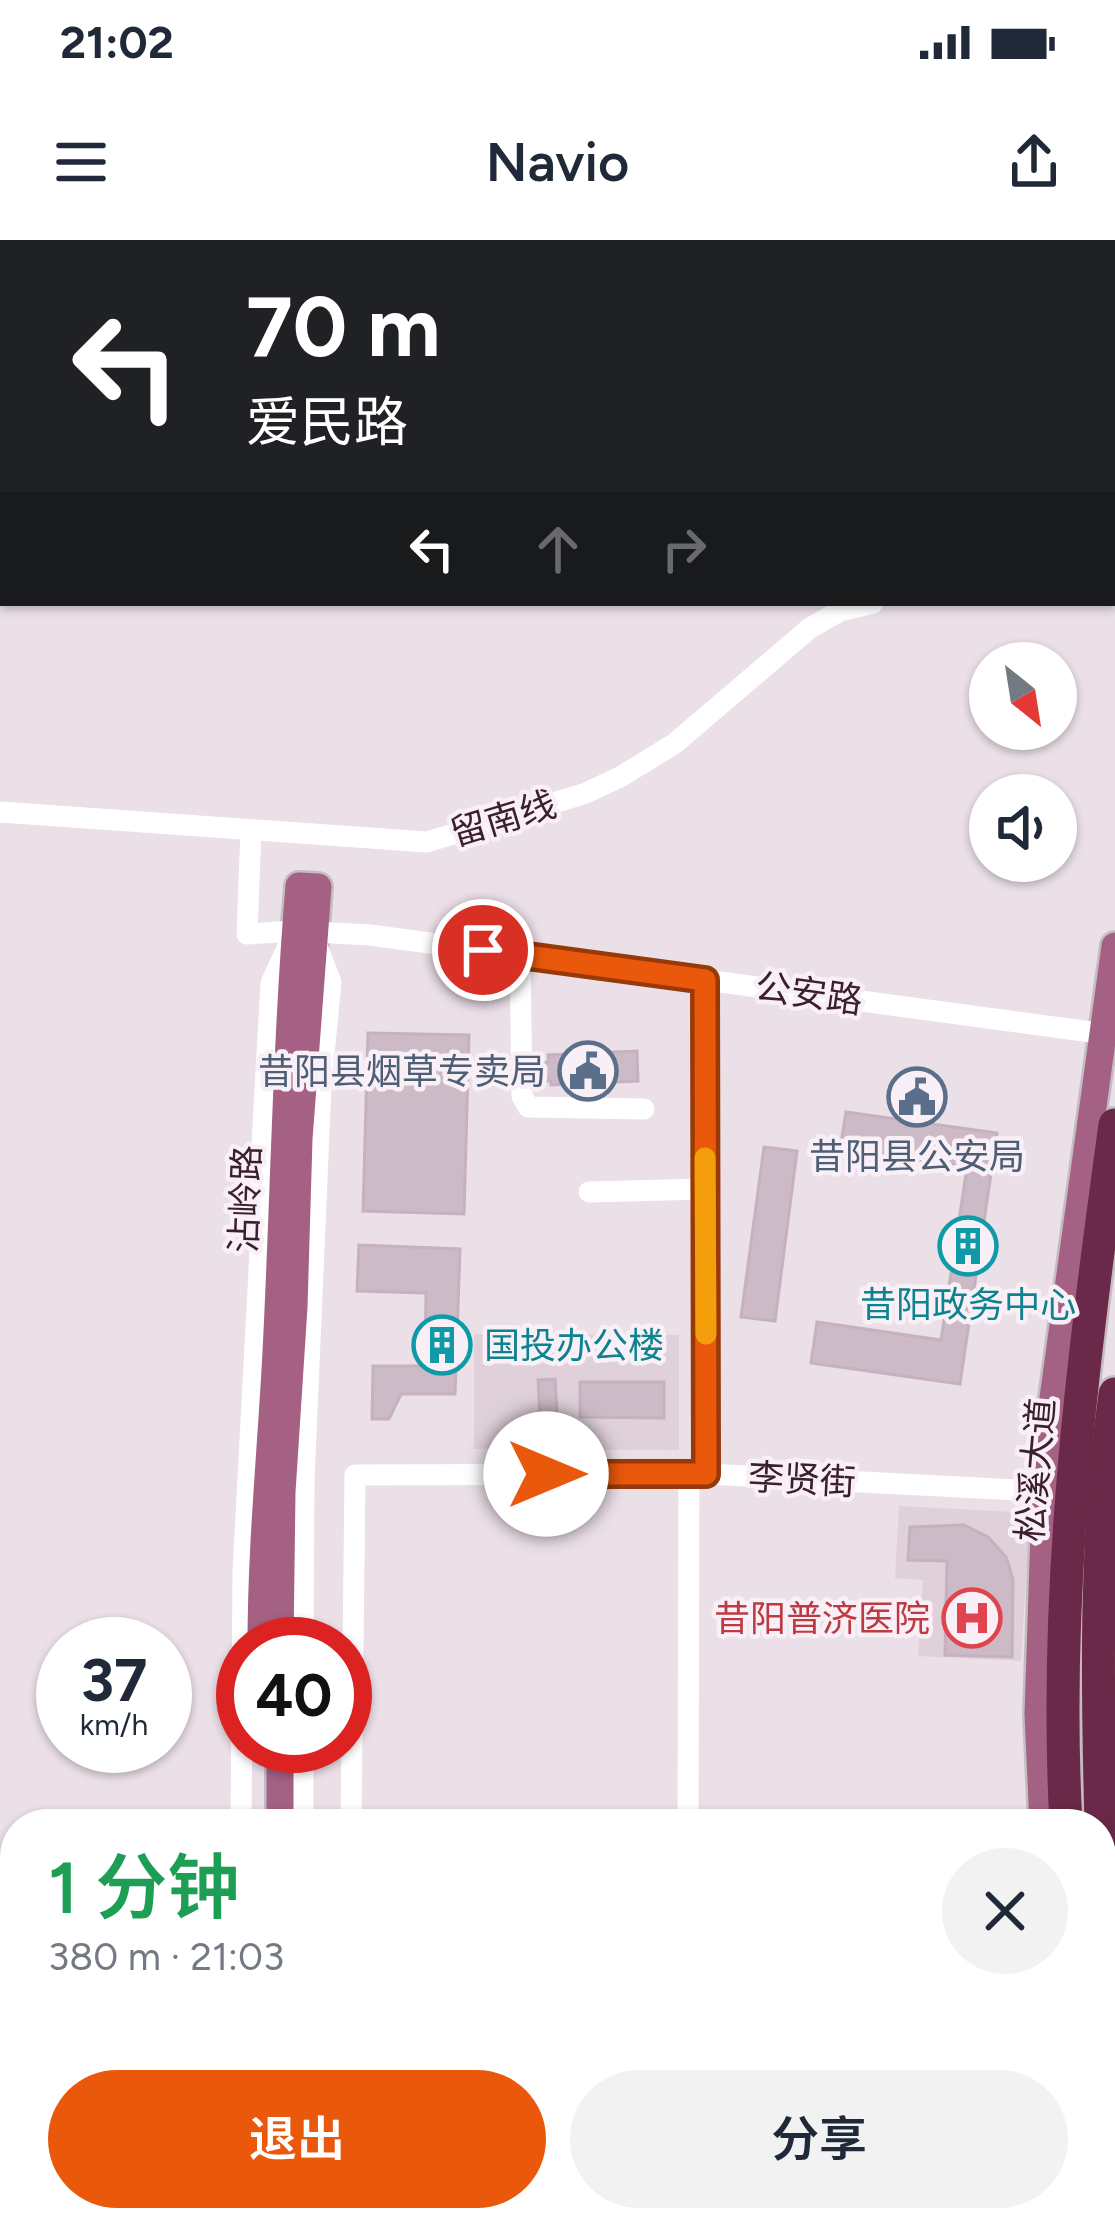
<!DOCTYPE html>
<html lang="zh">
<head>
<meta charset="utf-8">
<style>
  body { margin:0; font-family:Figtree,"Noto Sans SC",sans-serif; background:#f2f2f3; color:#1f2937; height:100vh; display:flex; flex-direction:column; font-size:45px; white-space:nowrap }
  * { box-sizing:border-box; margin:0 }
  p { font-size:39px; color:#747a83 }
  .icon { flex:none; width:66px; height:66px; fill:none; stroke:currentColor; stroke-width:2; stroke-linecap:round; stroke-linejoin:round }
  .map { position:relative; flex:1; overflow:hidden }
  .details { position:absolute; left:0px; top:1569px; width:1116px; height:423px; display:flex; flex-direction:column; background:#fff; border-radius:48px 48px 0 0; box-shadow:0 3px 9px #0004 }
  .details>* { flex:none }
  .guide { position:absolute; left:0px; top:0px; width:1116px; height:366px; box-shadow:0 3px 9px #0004; background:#202124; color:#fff; overflow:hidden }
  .needle { width:78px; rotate:150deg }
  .buttons { position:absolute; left:969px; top:402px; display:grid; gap:24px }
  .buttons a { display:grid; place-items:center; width:108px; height:108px; border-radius:50%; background:#fff; box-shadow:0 3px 9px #0004; font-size:60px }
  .speed { position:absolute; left:36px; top:1377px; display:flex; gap:24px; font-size:60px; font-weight:700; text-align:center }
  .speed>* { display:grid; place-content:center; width:156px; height:156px; border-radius:50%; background:#fff; box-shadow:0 3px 9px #0004; line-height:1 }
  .speed small { font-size:30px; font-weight:400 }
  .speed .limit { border:18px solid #d22; background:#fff; color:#111 }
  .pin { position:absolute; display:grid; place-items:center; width:102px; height:102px; color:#fff; margin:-51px; border:6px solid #fff; border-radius:50%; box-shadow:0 3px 12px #0007 }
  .me { position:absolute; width:132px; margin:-66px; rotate:90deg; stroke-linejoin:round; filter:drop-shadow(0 0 9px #0008) }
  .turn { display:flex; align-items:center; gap:42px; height:252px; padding:0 48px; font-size:54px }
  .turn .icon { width:156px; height:156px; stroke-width:2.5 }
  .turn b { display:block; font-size:84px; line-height:102px }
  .lanes { display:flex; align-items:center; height:114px; padding:0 48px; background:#0003; justify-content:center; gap:60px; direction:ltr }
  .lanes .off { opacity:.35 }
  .round { display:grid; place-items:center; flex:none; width:126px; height:126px; border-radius:63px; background:#f2f2f3 }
  .summary { display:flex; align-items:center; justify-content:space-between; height:204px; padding:0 48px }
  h1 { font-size:72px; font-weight:600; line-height:90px; color:#1e9e55 }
  .primary-button { display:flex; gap:24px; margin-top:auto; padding:24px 48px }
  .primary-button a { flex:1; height:138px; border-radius:72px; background:#ea580c; color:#fff; font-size:48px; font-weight:600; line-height:138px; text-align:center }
  .primary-button a+a { background:#f2f2f3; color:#1f2937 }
  .status { display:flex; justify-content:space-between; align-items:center; height:84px; padding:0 60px; background:#fff; direction:ltr }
  .status svg { height:33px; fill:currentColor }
  header { display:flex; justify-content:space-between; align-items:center; height:156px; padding:0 48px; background:#fff; font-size:54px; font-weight:600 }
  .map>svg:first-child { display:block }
  .built { fill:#dfd0da }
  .building { fill:#ccbbc7; stroke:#c5b1bf; stroke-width:3 }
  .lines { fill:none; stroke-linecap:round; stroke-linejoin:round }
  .major-casing { stroke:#c4bcc1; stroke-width:32 }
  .highway-casing { stroke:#c4bcc1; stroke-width:38 }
  .minor { stroke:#fff; stroke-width:21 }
  .major { stroke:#a46184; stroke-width:27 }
  .highway { stroke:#6a2948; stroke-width:33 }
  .route-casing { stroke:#983908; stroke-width:30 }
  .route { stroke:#ea580c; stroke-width:21 }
  .slow { stroke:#f59e0b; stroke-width:21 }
  .labels { text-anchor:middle; stroke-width:9; stroke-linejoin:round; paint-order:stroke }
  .street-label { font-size:36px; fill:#3c1f2f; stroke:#f8f0f6 }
  .service-label { font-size:36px; fill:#4e5e75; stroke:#f8f0f6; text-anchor:end }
  .culture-label { font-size:36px; fill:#0d838f; stroke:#f8f0f6 }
  .health-label { font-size:36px; fill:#be3a42; stroke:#f8f0f6; text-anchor:end }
</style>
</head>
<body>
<div class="status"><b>21:02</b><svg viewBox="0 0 49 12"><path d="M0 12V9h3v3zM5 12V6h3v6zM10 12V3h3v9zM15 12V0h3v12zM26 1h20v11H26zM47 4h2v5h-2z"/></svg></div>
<header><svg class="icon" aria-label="menu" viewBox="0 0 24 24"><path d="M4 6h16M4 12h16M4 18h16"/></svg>Navio<svg class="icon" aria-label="share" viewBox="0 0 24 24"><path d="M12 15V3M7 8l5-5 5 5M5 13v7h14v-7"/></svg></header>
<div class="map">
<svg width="1115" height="1990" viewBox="0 0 1115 1990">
  <rect width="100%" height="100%" fill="#ebdfe8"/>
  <!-- built -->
  <g class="built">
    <path d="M474,1094L679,1095V1210L474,1209Z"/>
    <path d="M899,1266L1030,1273L1021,1421L918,1416L923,1340L895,1338Z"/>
  </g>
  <!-- building -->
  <g class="building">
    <path d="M368,793L469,795L464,974L363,971Z"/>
    <path d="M637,811L638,841L551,845V841H538V822H549L548,815Z"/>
    <path d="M846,872L997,893L960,1144L811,1123L817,1082L941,1100L967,927L840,909Z"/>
    <path d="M764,907L797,911L775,1081L741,1077Z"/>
    <path d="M359,1005L460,1009L455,1154H401L389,1179H372L373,1126H425L426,1053L357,1051Z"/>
    <path d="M555,1139L557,1174L540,1175L538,1140Z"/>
    <path d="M580,1142H664V1178L580,1177Z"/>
    <path d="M964,1285L988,1297L1006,1317L1013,1339L1012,1417L945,1415L947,1321L908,1320L910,1287Z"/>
  </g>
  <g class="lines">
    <defs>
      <g id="major">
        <path d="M261,1404C261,1306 271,1209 276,1112C284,956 286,801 299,646L318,647L299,899L294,1067L282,1252L280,1404"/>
        <path d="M280,1506V1584"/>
        <path d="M1043,1584L1038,1474L1047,1202L1115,706"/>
        <path d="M292,1977L293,1990"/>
      </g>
      <g id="highway">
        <path d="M1066,1584C1053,1349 1083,1118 1115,885"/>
        <path d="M1101,1584C1097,1440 1095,1297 1115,1154"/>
        <path d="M1101,1584L1102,1632L1115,1723"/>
        <path d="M1101,1881L1115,1981"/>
      </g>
    </defs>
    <!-- major casing -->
    <use href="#major" class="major-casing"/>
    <!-- highway casing -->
    <use href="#highway" class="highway-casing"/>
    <!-- minor -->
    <g class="minor">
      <path d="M847,0V3"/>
      <path d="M1077,3L1090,0"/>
      <path d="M1113,307H1115"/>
      <path d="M0,572L427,602L586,553L620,537L674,504L810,388L840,371L873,363"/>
      <path d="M251,590L247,694L295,691L370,695L1114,795"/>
      <path d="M520,715L522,856L528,867L644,869"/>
      <path d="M705,740L706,1234"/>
      <path d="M589,952L705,949"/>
      <path d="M303,1404L304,1241L321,846L331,742L315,701"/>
      <path d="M303,1506V1584"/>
      <path d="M241,1584L243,1332L261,993V921L271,743L290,702"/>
      <path d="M351,1584L355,1235L706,1234L1019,1250L1056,1255"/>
      <path d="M688,1584L689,1234"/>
      <path d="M253,1990L254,1977"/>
      <path d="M314,1990V1977"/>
      <path d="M968,1990L1037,1979L1115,1986"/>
    </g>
    <!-- major -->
    <use href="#major" class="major"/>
    <!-- highway -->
    <use href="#highway" class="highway"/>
  </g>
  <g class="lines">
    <defs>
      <path id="route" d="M483,710L705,740L706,1234H546"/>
    </defs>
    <!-- route casing -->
    <use href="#route" class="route-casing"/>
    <!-- route -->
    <use href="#route" class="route"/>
    <!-- slow -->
    <path class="slow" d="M705,918L706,1094"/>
  </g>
  <!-- icons -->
  <defs>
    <symbol id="civic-ring" viewBox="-11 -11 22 22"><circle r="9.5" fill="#f8f0f6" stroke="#5c6f8a" stroke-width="1.5"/><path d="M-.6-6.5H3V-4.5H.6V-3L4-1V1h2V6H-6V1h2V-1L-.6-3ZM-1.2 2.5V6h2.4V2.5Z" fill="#5c6f8a"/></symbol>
    <symbol id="building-ring" viewBox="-11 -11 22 22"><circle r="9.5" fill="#f8f0f6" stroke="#0f9aa8" stroke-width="1.5"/><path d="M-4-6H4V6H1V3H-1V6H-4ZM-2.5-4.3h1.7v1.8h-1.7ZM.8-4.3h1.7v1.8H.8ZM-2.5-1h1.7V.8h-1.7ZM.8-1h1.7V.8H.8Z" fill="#0f9aa8"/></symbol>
    <symbol id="hospital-ring" viewBox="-11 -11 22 22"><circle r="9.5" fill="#f8f0f6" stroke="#e0444e" stroke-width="1.5"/><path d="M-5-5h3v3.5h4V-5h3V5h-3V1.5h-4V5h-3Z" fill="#e0444e"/></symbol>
  </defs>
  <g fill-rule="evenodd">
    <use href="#civic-ring" x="555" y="798" width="66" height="66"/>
    <use href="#civic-ring" x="884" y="824" width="66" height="66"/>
    <use href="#building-ring" x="935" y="973" width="66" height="66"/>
    <use href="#building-ring" x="409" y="1072" width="66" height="66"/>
    <use href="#hospital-ring" x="939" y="1345" width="66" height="66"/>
  </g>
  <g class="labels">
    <!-- street labels -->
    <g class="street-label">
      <text transform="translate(503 578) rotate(-17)" y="13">留南线</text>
      <text transform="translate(809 753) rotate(8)" y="13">公安路</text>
      <text transform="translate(245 959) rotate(-88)" y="13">沾岭路</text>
      <text transform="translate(1035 1230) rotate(-85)" y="13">松溪大道</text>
      <text transform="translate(802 1239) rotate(3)" y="13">李贤街</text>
    </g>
    <!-- service labels -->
    <g class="service-label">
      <text x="546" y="844">昔阳县烟草专卖局</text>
      <text x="917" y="929" text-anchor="middle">昔阳县公安局</text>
    </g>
    <!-- culture labels -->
    <g class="culture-label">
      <text x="968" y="1077">昔阳政务中心</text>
      <text x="484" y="1118" text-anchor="start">国投办公楼</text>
    </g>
    <!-- health labels -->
    <g class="health-label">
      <text x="930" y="1391">昔阳普济医院</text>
    </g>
  </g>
</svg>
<div class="buttons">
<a><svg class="needle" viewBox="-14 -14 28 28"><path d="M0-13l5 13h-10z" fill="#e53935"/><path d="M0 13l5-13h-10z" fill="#747a83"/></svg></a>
<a><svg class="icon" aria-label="sound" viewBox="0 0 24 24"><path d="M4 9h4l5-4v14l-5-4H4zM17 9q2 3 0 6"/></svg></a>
</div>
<div class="speed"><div>37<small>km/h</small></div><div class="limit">40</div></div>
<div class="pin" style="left:483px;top:710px;background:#d93025"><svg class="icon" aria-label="arrive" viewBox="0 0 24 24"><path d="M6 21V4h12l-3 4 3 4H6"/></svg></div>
<svg class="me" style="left:546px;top:1234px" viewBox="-20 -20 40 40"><circle r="19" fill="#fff"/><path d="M0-13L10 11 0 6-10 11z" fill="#ea580c"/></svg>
<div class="guide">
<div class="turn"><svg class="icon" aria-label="left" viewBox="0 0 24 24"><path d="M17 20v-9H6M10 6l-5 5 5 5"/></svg><div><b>70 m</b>爱民路</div></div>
<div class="lanes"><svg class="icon" aria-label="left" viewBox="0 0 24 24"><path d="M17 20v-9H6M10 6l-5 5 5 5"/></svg><svg class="icon off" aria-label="ahead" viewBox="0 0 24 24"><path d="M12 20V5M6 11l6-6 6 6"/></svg><svg class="icon off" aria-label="right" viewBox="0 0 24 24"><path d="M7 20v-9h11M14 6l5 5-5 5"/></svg></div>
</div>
<section class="details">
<div class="summary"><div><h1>1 分钟</h1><p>380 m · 21:03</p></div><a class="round"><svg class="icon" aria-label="close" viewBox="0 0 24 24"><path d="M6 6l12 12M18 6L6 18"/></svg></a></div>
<div class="primary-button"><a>退出</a><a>分享</a></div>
</section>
</div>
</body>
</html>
